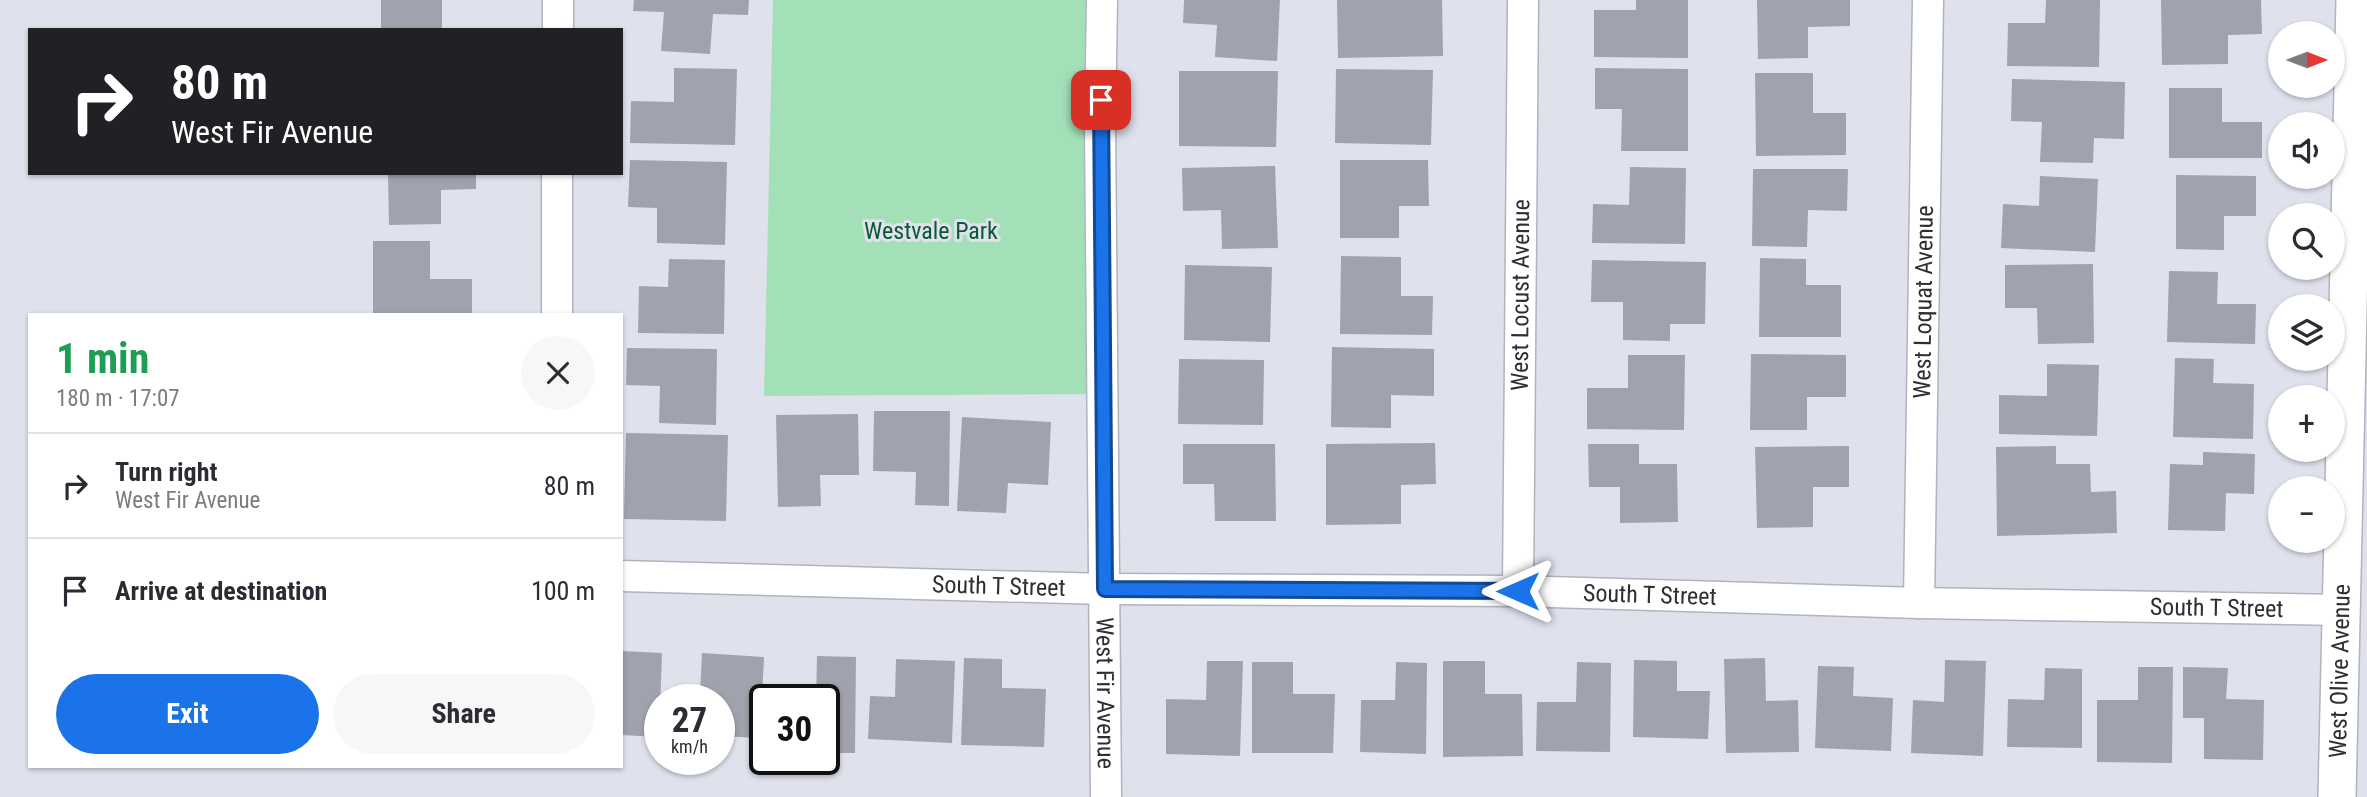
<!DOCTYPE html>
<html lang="en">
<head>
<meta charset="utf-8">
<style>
  body { margin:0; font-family:"Roboto Condensed",sans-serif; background:#f7f7f7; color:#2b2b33; height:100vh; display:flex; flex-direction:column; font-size:26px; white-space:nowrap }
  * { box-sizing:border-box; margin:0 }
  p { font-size:23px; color:#7c7c81 }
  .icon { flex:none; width:38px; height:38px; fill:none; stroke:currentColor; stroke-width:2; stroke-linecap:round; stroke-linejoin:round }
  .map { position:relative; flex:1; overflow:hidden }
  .side { position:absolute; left:28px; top:313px; width:595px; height:455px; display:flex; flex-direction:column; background:#fff; border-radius:0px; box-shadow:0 2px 5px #0004 }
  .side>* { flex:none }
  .hud { position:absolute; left:28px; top:28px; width:595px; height:147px; border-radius:0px; box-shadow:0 2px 5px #0004; background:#202124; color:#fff; overflow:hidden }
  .needle { width:46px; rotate:90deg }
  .fabs { position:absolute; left:2268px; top:21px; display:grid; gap:14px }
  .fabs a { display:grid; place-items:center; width:77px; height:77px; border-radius:50%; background:#fff; box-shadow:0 2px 5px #0004; font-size:35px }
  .speed { position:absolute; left:644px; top:684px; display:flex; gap:14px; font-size:35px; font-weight:700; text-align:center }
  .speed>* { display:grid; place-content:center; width:91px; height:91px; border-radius:50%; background:#fff; box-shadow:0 2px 5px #0004; line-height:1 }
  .speed small { font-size:18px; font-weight:400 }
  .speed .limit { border:4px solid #111; border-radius:10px; background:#fff; color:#111 }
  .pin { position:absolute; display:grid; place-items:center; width:60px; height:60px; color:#fff; margin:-30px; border-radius:14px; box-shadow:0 4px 10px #0006 }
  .me { position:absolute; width:77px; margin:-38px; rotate:270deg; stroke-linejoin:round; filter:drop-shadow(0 0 5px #0008) }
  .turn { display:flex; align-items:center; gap:24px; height:147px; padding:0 28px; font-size:32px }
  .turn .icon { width:91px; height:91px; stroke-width:2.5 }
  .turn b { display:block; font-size:49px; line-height:60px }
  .round { display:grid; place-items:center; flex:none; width:74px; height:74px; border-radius:37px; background:#f7f7f7 }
  .summary { display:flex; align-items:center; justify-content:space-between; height:119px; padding:0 28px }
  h1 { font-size:42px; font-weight:700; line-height:52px; color:#1e9e55 }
  .primary-button { display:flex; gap:14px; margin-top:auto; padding:14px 28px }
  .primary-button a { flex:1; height:80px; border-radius:42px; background:#1a73e8; color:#fff; font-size:28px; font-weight:700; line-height:80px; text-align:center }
  .primary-button a+a { background:#f7f7f7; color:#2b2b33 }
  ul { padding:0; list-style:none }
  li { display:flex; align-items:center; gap:21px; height:105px; padding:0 28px; border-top:2px solid #e1e1e2 }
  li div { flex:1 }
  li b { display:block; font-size:26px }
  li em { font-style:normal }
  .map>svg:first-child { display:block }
  .green { fill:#a3e0b8 }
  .building { fill:#a0a3ad }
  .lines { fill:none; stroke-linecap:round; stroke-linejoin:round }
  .minor-casing { stroke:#b1b3be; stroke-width:33 }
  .tertiary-casing { stroke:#b1b3be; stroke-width:40 }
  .minor { stroke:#fff; stroke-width:30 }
  .tertiary { stroke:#fff; stroke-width:37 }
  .route-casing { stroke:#114b97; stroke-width:18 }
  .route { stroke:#1a73e8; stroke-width:12 }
  .labels { text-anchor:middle; stroke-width:6; stroke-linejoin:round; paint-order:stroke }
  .park-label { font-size:24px; fill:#095933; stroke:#dfe2ed }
  .street-label { font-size:24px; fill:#2e2f34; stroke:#dfe2ed }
</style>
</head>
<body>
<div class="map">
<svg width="2367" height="797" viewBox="0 0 2367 797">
  <rect width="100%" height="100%" fill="#dfe2ed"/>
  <!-- green -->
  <path class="green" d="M773,0H1096L1093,394L764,396Z"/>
  <!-- building -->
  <g class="building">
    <rect x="381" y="0" width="61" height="30"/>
    <path d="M634,0H749L748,15L713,14L710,54L661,51L664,12L633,11Z"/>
    <path d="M1184,0H1280L1277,61L1215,57L1217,25L1183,23Z"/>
    <path d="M1337,0H1442L1443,56L1338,58Z"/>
    <path d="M1636,0H1688V58L1594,57V10H1636Z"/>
    <path d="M1757,0H1850V26L1808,27V58L1758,59Z"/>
    <path d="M2046,0H2100L2099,67L2007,66L2008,23H2045Z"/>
    <path d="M2161,0H2261L2262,34L2228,35V64L2162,65Z"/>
    <path d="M674,68L737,69L735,145L630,143L631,101L674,102Z"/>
    <path d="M1595,68L1688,69V151H1621L1622,109H1595Z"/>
    <path d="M1336,69L1433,70L1431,145L1335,143Z"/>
    <path d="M1179,71H1278L1276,147L1179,146Z"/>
    <path d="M1755,73H1813V113H1846V155L1756,156Z"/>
    <path d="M2012,79L2125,82L2124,139L2094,138L2093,163L2040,162L2042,122L2011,121Z"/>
    <path d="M2169,88H2222V122H2262V158H2169Z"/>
    <path d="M630,160L727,162L725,245L657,243V208L628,207Z"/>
    <path d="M1340,160H1428L1429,206H1399V238H1340Z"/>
    <path d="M1275,166L1278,248L1222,249L1221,210L1183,211L1182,168Z"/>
    <path d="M1630,167L1686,168L1685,244L1592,243L1593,204L1629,205Z"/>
    <path d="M1753,169H1848L1847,211L1808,210L1807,247L1752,246Z"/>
    <path d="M388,173H476V189L441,190V224L389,225Z"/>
    <path d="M2176,175L2256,176V216H2224V250L2176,249Z"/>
    <path d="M2040,176L2098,179L2095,252L2001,248L2003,204L2039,206Z"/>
    <path d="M373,241H430V279H472V315H373Z"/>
    <path d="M1341,256L1401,257V296H1433L1432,335L1340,334Z"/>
    <path d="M1760,258L1806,259V285H1841V337H1759Z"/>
    <path d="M669,259L725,260L724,334L638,333L639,286L668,287Z"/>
    <path d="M1592,260L1706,262L1705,324H1670V341L1623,340V302H1591Z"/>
    <path d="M2093,264L2094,343L2038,344L2037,308H2005V265Z"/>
    <path d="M1185,265L1272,267L1270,342L1184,340Z"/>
    <path d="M2169,271L2218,272L2217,304H2256L2255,344L2167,342Z"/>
    <path d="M1332,347L1434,349V396L1391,395V428L1331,427Z"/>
    <path d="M627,348L717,349L716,425L659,423L660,386L626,385Z"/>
    <path d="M1751,354L1846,355V397H1807V430H1750Z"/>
    <path d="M1628,355H1685L1684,430L1587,429V388H1628Z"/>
    <path d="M2175,358L2214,359L2213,383L2254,384L2253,439L2173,437Z"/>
    <path d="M1179,359L1264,360L1263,425L1178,424Z"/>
    <path d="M2047,364L2099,365L2097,436L1999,434V395L2047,396Z"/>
    <path d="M874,411H950L949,506L915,505L916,472L873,471Z"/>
    <path d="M858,414L859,475H820L821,506L778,507L776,415Z"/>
    <path d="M962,417L1051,422L1048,485L1008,483L1006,513L957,511Z"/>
    <path d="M626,433L728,435L726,521L624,519Z"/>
    <path d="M1435,443L1436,484L1401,485V524L1326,525V444Z"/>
    <path d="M1183,444H1275L1276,521H1215L1214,484H1183Z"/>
    <path d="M1588,444H1639V464H1677L1678,522L1620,523V487H1589Z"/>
    <path d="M1849,446V487H1813V527L1757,528L1755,447Z"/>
    <path d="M2056,446V464H2090L2091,492L2116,491L2117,533L1997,536L1996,447Z"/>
    <path d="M2203,452L2255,454L2254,494L2226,493L2225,531L2168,530L2170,464L2203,465Z"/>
    <path d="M622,651L662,653L659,737L621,735Z"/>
    <path d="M702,653L764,657L760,738L719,736V700H676V693L700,694Z"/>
    <path d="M817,656L856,657L855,753H824V700H816Z"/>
    <path d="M964,658L1002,659V688L1046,689L1044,747L961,745Z"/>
    <path d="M1765,658L1766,701L1798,700L1799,752L1726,753L1724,659Z"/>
    <path d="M896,659L955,661L952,743L868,739L870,696L895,697Z"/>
    <path d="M1634,660L1677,661V691H1710L1708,739L1633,737Z"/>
    <path d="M1945,660L1986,661L1983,756L1911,753L1913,700L1944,702Z"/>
    <path d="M1207,661H1243L1240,756L1166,754V699L1206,700Z"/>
    <path d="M1443,661H1485V694H1522L1523,756L1443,757Z"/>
    <path d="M1252,662H1293V694H1335L1333,753H1252Z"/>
    <path d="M1396,662L1427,663L1426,754L1360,752L1361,700H1395Z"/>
    <path d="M1577,662L1611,663L1610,752L1536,751L1537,702H1576Z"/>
    <path d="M1818,666L1854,667L1853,696L1893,698L1891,751L1815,748Z"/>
    <path d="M2138,667H2173L2172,763L2097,762V700H2138Z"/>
    <path d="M2183,667L2228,668L2226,699L2264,700L2263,760L2204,759V718H2183Z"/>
    <path d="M2045,668L2082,669V748L2007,747L2008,699L2044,700Z"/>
  </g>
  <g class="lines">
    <defs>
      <g id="minor">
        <path id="s1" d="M1102,0L1100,125L1106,797"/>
        <path d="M558,30V0"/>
        <path d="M557,315V173"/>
        <path id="s2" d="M621,576L1105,589L1518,591L1919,603L2341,610"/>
        <path id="s3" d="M1518,591L1523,0"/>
        <path id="s4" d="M1919,603L1928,0"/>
      </g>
      <g id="tertiary">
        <path id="s5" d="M2337,797L2355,0"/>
      </g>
    </defs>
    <!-- minor casing -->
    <use href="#minor" class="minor-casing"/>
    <!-- tertiary casing -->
    <use href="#tertiary" class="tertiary-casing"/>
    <!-- minor -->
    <use href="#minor" class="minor"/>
    <!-- tertiary -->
    <use href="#tertiary" class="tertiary"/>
  </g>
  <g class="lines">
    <defs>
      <path id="route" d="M1101,100L1105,589L1518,591"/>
    </defs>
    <!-- route casing -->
    <use href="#route" class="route-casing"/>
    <!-- route -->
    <use href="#route" class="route"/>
  </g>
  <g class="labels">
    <!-- park labels -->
    <g class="park-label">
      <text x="931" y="239">Westvale Park</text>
    </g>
    <!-- street labels -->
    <g class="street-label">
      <text dy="8" stroke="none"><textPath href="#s3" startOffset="296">West Locust Avenue</textPath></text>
      <text dy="8" stroke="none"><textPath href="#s4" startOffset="301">West Loquat Avenue</textPath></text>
      <text dy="8" stroke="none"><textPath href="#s2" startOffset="378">South T Street</textPath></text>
      <text dy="8" stroke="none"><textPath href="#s2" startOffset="1029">South T Street</textPath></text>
      <text dy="8" stroke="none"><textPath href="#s2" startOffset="1596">South T Street</textPath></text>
      <text dy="8" stroke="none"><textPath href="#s5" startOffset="126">West Olive Avenue</textPath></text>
      <text dy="8" stroke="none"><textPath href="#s1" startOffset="693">West Fir Avenue</textPath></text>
    </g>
  </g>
</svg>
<div class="fabs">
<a><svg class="needle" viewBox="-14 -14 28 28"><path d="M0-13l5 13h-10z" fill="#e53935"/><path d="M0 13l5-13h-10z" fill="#7c7c81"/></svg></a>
<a><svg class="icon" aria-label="sound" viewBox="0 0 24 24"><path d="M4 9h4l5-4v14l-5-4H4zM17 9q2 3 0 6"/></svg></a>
<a><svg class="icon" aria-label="search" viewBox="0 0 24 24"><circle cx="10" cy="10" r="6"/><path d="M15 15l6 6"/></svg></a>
<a><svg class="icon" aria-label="layers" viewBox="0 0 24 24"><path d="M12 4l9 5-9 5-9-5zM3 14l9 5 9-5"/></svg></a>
<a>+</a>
<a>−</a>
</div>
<div class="speed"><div>27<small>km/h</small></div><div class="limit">30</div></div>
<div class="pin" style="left:1101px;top:100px;background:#d93025"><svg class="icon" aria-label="arrive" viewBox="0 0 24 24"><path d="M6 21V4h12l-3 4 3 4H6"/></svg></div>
<svg class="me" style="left:1518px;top:591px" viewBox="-20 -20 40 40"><path d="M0-17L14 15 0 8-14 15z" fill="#1a73e8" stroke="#fff" stroke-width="4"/></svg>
<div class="hud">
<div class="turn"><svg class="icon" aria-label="right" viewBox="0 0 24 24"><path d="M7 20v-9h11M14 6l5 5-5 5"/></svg><div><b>80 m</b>West Fir Avenue</div></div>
</div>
<section class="side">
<div class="summary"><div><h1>1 min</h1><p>180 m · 17:07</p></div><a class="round"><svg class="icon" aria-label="close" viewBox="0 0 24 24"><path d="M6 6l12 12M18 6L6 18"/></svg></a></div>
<ul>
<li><svg class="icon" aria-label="right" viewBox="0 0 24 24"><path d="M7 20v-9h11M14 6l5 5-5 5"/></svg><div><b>Turn right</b><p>West Fir Avenue</p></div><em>80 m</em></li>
<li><svg class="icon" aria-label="arrive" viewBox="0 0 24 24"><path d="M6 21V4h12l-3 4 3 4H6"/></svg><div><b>Arrive at destination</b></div><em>100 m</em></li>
</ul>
<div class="primary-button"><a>Exit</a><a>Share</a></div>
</section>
</div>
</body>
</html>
